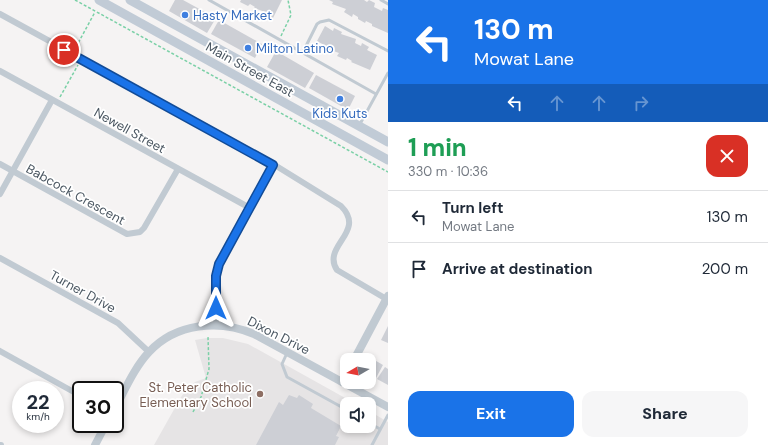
<!DOCTYPE html>
<html lang="en">
<head>
<meta charset="utf-8">
<style>
  body { margin:0; font-family:"DM Sans",sans-serif; background:#f6f6f7; color:#1f2937; height:100vh; display:flex; flex-direction:column; font-size:15px; white-space:nowrap }
  * { box-sizing:border-box; margin:0 }
  p { font-size:13px; color:#747a83 }
  .icon { flex:none; width:22px; height:22px; fill:none; stroke:currentColor; stroke-width:2; stroke-linecap:round; stroke-linejoin:round }
  .map { position:relative; flex:1; overflow:hidden }
  .details { display:flex; flex-direction:column; background:#fff; width:380px }
  .details>* { flex:none }
  .banner { background:#1a73e8; color:#fff; overflow:hidden }
  .needle { width:26px; rotate:260deg }
  .controls { position:absolute; left:340px; top:353px; display:grid; gap:8px }
  .controls a { display:grid; place-items:center; width:36px; height:36px; border-radius:8px; background:#fff; box-shadow:0 2px 6px #0003; font-size:20px }
  .speed { position:absolute; left:12px; top:381px; display:flex; gap:8px; font-size:20px; font-weight:700; text-align:center }
  .speed>* { display:grid; place-content:center; width:52px; height:52px; border-radius:50%; background:#fff; box-shadow:0 2px 6px #0003; line-height:1 }
  .speed small { font-size:10px; font-weight:400 }
  .speed .limit { border:2px solid #111; border-radius:6px; background:#fff; color:#111 }
  .pin { position:absolute; display:grid; place-items:center; width:34px; height:34px; color:#fff; margin:-17px; border:2px solid #fff; border-radius:50%; box-shadow:0 1px 4px #0007 }
  .me { position:absolute; width:44px; margin:-22px; rotate:0deg; stroke-linejoin:round; filter:drop-shadow(0 0 3px #0008) }
  .turn { display:flex; align-items:center; gap:14px; height:84px; padding:0 20px; font-size:18px }
  .turn .icon { width:52px; height:52px; stroke-width:2.5 }
  .turn b { display:block; font-size:28px; line-height:34px }
  .lanes { display:flex; align-items:center; height:38px; padding:0 20px; background:#0003; justify-content:center; gap:20px; direction:ltr }
  .lanes .off { opacity:.35 }
  .round { display:grid; place-items:center; flex:none; width:42px; height:42px; border-radius:12px; background:#f6f6f7 }
  .head { display:flex; align-items:center; justify-content:space-between; height:68px; padding:0 20px }
  h1 { font-size:24px; font-weight:800; line-height:30px; color:#1e9e55 }
  .cta { display:flex; gap:8px; margin-top:auto; padding:8px 20px }
  .cta a { flex:1; height:46px; border-radius:12px; background:#1a73e8; color:#fff; font-size:16px; font-weight:800; line-height:46px; text-align:center }
  .cta a+a { background:#f6f6f7; color:#1f2937 }
  ul { padding:0; list-style:none }
  li { display:flex; align-items:center; gap:12px; height:52px; padding:0 20px; border-top:1px solid #e0e1e3 }
  li div { flex:1 }
  li b { display:block; font-size:15px }
  li em { font-style:normal }
  main { display:flex; flex:1; min-height:0 }
  .map>svg:first-child { display:block }
  .education { fill:#e6e4e5 }
  .building { fill:#cdcfd5 }
  .lines { fill:none; stroke-linecap:round; stroke-linejoin:round }
  .path { stroke:#7ad0a6; stroke-width:1.5; stroke-dasharray:3 2; stroke-linecap:butt }
  .service { stroke:#c1cad2; stroke-width:3 }
  .minor { stroke:#c1cad2; stroke-width:6 }
  .tertiary { stroke:#c1cad2; stroke-width:8 }
  .secondary { stroke:#c1cbd6; stroke-width:9 }
  .route-casing { stroke:#114b97; stroke-width:10 }
  .route { stroke:#1a73e8; stroke-width:7 }
  .shop-dot { fill:#3f7fe0; stroke:#fff; stroke-width:1.5 }
  .education-dot { fill:#8d6e63; stroke:#fff; stroke-width:1.5 }
  .labels { text-anchor:middle; stroke-width:3.5; stroke-linejoin:round; paint-order:stroke }
  .shop-label { font-size:13px; fill:#366cbe; stroke:#fff; text-anchor:start }
  .street-label { font-size:13px; fill:#4a5661; stroke:#fff }
  .education-label { font-size:13px; fill:#785e54; stroke:#fff; text-anchor:end }
</style>
</head>
<body>
<main>
<div class="map">
<svg width="388" height="445" viewBox="0 0 388 445">
  <rect width="100%" height="100%" fill="#f5f3f3"/>
  <!-- education -->
  <path class="education" d="M207,338H223L248,344L356,404H347V426H369V411L388,422V445H154L181,397L187,389L195,382L206,378L195,340Z"/>
  <!-- building -->
  <g class="building">
    <path d="M175,0H183L216,18L207,33L169,11Z"/>
    <path d="M241,0H282L273,18L267,15L268,13L254,8L255,7L250,4L248,6L240,2Z"/>
    <path d="M329,0H364L367,2L369,0L375,3L374,7L382,11L383,8L388,10V33L372,26V24L366,21L365,23L358,19V17L353,14L352,17L344,12L346,9L332,4L333,2Z"/>
    <path d="M219,20L262,44L255,58L211,34Z"/>
    <path d="M325,26L333,31L334,28L342,32L341,34L356,39L355,43L361,46L362,43L369,47L367,50L377,55L370,70L351,62L352,61L347,58L346,60L337,56L339,53L325,48L326,46L317,41Z"/>
    <path d="M276,51L314,73L305,88L267,67Z"/>
    <path d="M316,75L355,96L348,110L309,88Z"/>
    <path d="M388,326V343L381,340Z"/>
    <path d="M371,358L383,365L376,378L369,373V360Z"/>
    <path d="M385,367L388,369V385L377,379Z"/>
    <path d="M289,395L297,398L299,395L313,404L311,408L341,426L336,436L339,437L335,445H256L279,402L283,405Z"/>
  </g>
  <g class="lines">
    <!-- path -->
    <g class="path">
      <path d="M75,0L388,172"/>
      <path d="M281,36L291,15L288,0"/>
      <path d="M76,47L95,12"/>
      <path d="M60,97L78,65"/>
      <path d="M193,412L201,397L209,369L208,337"/>
    </g>
    <!-- service -->
    <g class="service">
      <path d="M209,0L376,94"/>
      <path d="M381,0L388,4"/>
      <path d="M303,52L317,24L320,22L329,20L388,51"/>
      <path d="M360,124L388,73"/>
      <path d="M287,353L282,364L287,377L347,410"/>
      <path d="M369,423L380,429"/>
      <path d="M372,445L388,415"/>
    </g>
    <!-- minor -->
    <g class="minor">
      <path d="M0,14L265,159L341,206C367,232 321,246 337,270L388,300"/>
      <path d="M0,71L250,208"/>
      <path d="M0,164L127,234L140,232L144,228L178,169"/>
      <path d="M0,194L52,100"/>
      <path d="M0,258L118,323L149,352"/>
      <path d="M216,324V276L219,264L273,165"/>
      <path d="M0,351L81,396"/>
      <path d="M0,445H1"/>
    </g>
    <!-- tertiary -->
    <g class="tertiary">
      <path d="M354,360L388,296"/>
      <path d="M342,382L347,373"/>
      <path d="M115,408C125,390 134,368 149,352C176,323 219,319 254,334L388,407"/>
      <path d="M95,445L106,424"/>
    </g>
    <!-- secondary -->
    <g class="secondary">
      <path d="M99,0L388,160"/>
      <path d="M130,0L388,142"/>
    </g>
  </g>
  <g class="lines">
    <defs>
      <path id="route" d="M64,50L273,165L219,264L216,276V308"/>
    </defs>
    <!-- route casing -->
    <use href="#route" class="route-casing"/>
    <!-- route -->
    <use href="#route" class="route"/>
  </g>
  <!-- markers -->
  <g class="shop-dot">
    <circle cx="185" cy="15" r="4"/>
    <circle cx="248" cy="48" r="4"/>
    <circle cx="340" cy="99" r="4"/>
  </g>
  <circle class="education-dot" cx="260" cy="394" r="4"/>
  <g class="labels">
    <!-- shop labels -->
    <g class="shop-label">
      <text x="193" y="20">Hasty Market</text>
      <text x="256" y="53">Milton Latino</text>
      <text x="340" y="118" text-anchor="middle">Kids Kuts</text>
    </g>
    <!-- street labels -->
    <g class="street-label">
      <text transform="translate(250 69) rotate(29)" y="5">Main Street East</text>
      <text transform="translate(130 130) rotate(29)" y="5">Newell Street</text>
      <text transform="translate(76 194) rotate(29)" y="5">Babcock Crescent</text>
      <text transform="translate(83 291) rotate(29)" y="5">Turner Drive</text>
      <text transform="translate(279 335) rotate(27)" y="5">Dixon Drive</text>
    </g>
    <!-- education labels -->
    <g class="education-label">
      <text x="252" y="392">St. Peter Catholic<tspan x="252" dy="15">Elementary School</tspan></text>
    </g>
  </g>
</svg>
<div class="controls">
<a><svg class="needle" viewBox="-14 -14 28 28"><path d="M0-13l5 13h-10z" fill="#e53935"/><path d="M0 13l5-13h-10z" fill="#747a83"/></svg></a>
<a><svg class="icon" aria-label="sound" viewBox="0 0 24 24"><path d="M4 9h4l5-4v14l-5-4H4zM17 9q2 3 0 6"/></svg></a>
</div>
<div class="speed"><div>22<small>km/h</small></div><div class="limit">30</div></div>
<div class="pin" style="left:64px;top:50px;background:#d93025"><svg class="icon" aria-label="arrive" viewBox="0 0 24 24"><path d="M6 21V4h12l-3 4 3 4H6"/></svg></div>
<svg class="me" style="left:216px;top:308px" viewBox="-20 -20 40 40"><path d="M0-17L14 15 0 8-14 15z" fill="#1a73e8" stroke="#fff" stroke-width="4"/></svg>
</div>
<section class="details">
<div class="banner">
<div class="turn"><svg class="icon" aria-label="left" viewBox="0 0 24 24"><path d="M17 20v-9H6M10 6l-5 5 5 5"/></svg><div><b>130 m</b>Mowat Lane</div></div>
<div class="lanes"><svg class="icon" aria-label="left" viewBox="0 0 24 24"><path d="M17 20v-9H6M10 6l-5 5 5 5"/></svg><svg class="icon off" aria-label="ahead" viewBox="0 0 24 24"><path d="M12 20V5M6 11l6-6 6 6"/></svg><svg class="icon off" aria-label="ahead" viewBox="0 0 24 24"><path d="M12 20V5M6 11l6-6 6 6"/></svg><svg class="icon off" aria-label="right" viewBox="0 0 24 24"><path d="M7 20v-9h11M14 6l5 5-5 5"/></svg></div>
</div>
<div class="head"><div><h1>1 min</h1><p>330 m · 10:36</p></div><a class="round" style="background:#d93025;color:#fff"><svg class="icon" aria-label="close" viewBox="0 0 24 24"><path d="M6 6l12 12M18 6L6 18"/></svg></a></div>
<ul>
<li><svg class="icon" aria-label="left" viewBox="0 0 24 24"><path d="M17 20v-9H6M10 6l-5 5 5 5"/></svg><div><b>Turn left</b><p>Mowat Lane</p></div><em>130 m</em></li>
<li><svg class="icon" aria-label="arrive" viewBox="0 0 24 24"><path d="M6 21V4h12l-3 4 3 4H6"/></svg><div><b>Arrive at destination</b></div><em>200 m</em></li>
</ul>
<div class="cta"><a>Exit</a><a>Share</a></div>
</section>
</main>
</body>
</html>
